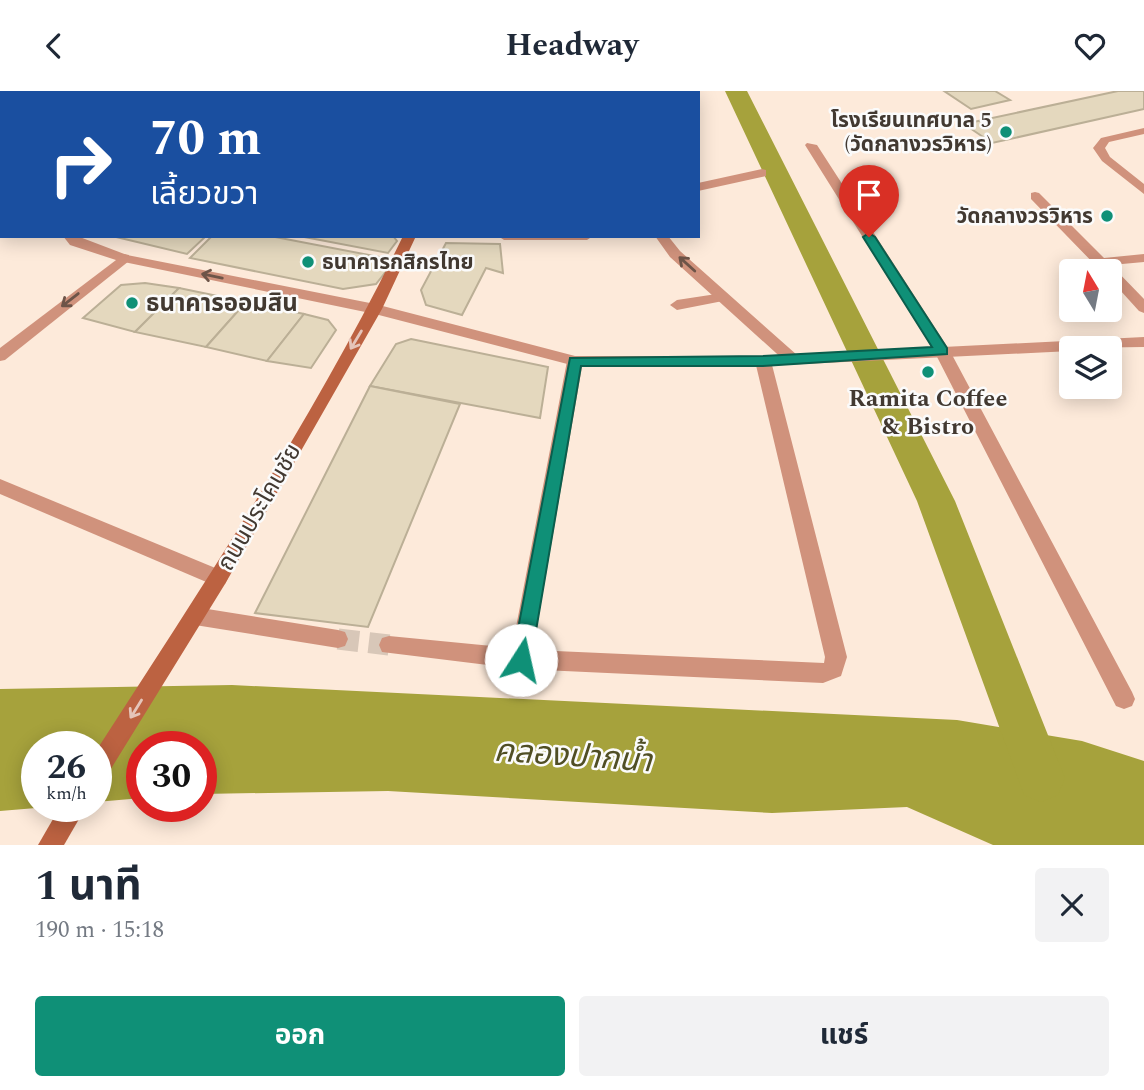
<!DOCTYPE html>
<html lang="th">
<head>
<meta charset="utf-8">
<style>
  body { margin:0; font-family:Spectral,"Noto Sans Thai",serif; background:#f2f2f3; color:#1f2937; height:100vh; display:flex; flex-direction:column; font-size:26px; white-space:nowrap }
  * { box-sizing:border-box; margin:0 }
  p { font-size:23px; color:#747a83 }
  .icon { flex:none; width:38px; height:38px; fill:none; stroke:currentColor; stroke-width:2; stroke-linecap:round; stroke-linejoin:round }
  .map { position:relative; height:754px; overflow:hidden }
  .sheet { display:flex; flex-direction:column; background:#fff; flex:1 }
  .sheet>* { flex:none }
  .banner { position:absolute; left:0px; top:0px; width:700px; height:147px; box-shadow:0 4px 18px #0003; background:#1a4fa0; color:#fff; overflow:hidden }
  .needle { width:46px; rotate:350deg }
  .tools { position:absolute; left:1059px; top:168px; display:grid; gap:14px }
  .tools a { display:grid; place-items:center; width:63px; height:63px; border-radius:7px; background:#fff; box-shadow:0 4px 18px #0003; font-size:35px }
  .speed { position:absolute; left:21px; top:640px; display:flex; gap:14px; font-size:35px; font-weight:700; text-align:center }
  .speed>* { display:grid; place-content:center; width:91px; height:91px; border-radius:50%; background:#fff; box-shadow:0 4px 18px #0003; line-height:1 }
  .speed small { font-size:18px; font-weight:400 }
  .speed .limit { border:10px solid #d22; background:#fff; color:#111 }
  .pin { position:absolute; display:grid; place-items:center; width:60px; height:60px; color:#fff; margin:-72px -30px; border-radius:50% 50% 50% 0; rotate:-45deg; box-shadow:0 0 7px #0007 }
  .pin .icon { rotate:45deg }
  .me { position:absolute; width:77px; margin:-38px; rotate:10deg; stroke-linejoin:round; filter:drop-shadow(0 0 5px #0008) }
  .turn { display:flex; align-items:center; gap:24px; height:147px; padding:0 35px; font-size:32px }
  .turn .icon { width:91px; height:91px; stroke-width:2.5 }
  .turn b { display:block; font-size:49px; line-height:60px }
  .round { display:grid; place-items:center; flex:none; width:74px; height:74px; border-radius:7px; background:#f2f2f3 }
  .head { display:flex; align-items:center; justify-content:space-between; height:119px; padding:0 35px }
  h1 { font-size:42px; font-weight:700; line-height:52px }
  .action { display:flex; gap:14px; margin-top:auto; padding:14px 35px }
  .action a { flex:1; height:80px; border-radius:7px; background:#0f9077; color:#fff; font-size:28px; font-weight:700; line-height:80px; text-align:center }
  .action a+a { background:#f2f2f3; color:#1f2937 }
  header { display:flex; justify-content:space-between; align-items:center; height:91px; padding:0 35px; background:#fff; font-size:32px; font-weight:700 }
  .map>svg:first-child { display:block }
  .water { fill:#a6a23c }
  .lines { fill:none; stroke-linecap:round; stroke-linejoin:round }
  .canal { fill:#a6a23c; fill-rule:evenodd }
  .building { fill:#e4d8be; stroke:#bbaf96; stroke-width:2 }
  .minor-tunnel { stroke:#d8c7b8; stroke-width:21; stroke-dasharray:21 10; stroke-linecap:butt }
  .service { fill:#d0927c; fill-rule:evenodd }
  .minor { fill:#d0927c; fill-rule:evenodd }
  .tertiary { fill:#d0927c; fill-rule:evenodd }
  .secondary { fill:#bc6241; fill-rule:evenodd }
  .oneway { stroke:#6d5448 }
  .oneway2 { stroke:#e5c5ba }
  .route { fill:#0f9077; stroke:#0a5e4d; stroke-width:2 }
  .poi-dot { fill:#0f9077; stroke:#fbfbfb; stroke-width:2.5 }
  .labels { text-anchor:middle; stroke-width:5; stroke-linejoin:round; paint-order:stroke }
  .far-poi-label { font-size:21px; font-weight:bold; fill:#423931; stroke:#fbfbfb; text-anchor:end }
  .poi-label { font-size:24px; font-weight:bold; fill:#423931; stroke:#fbfbfb; text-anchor:start }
  .street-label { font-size:24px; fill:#423931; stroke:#fbfbfb }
  .near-water-label { font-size:32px; font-style:italic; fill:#504e24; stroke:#fbfbfb }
</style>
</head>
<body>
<header><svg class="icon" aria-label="back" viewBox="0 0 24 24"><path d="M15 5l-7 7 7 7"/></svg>Headway<svg class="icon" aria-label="heart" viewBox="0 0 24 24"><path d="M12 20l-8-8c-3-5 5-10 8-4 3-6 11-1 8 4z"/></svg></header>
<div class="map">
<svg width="1144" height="754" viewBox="0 0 1144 754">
  <rect width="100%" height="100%" fill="#fdeada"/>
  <!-- water -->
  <path class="water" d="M232,594L957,629L1082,650L1144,670V754H993L907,716L772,722L388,700L201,703V656H142V707L96,711V656H37V716H48L0,720V598Z"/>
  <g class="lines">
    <!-- canal -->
    <path class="canal" d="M725,0H747L955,410L1065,687L1058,704L1041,711L1024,704L917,410Z"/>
  </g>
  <!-- building -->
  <g class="building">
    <path d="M944,0H995L1010,9L971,18Z"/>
    <path d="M1118,0H1144V18L992,52L964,33Z"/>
    <path d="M112,145H206L187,163Z"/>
    <path d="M212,145H270L395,169L376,193L343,198L190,167Z"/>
    <path d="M299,145H393L397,150L388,162Z"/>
    <path d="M446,152L500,153L503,182L486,177L462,224L426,214L421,199Z"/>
    <path d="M145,192L179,197L135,241L83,227L121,194Z"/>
    <path d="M179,197L246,211L206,256L135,241Z"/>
    <path d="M246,211L304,223L267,270L206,256Z"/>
    <path d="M304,223L328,229L336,239L311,277L267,270Z"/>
    <path d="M411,248L548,276L540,327L370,295L396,253Z"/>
    <path d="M370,295L460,313L368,536L255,522Z"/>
  </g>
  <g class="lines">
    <!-- minor-tunnel -->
    <path class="minor-tunnel" d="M338,548L389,554"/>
    <!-- service -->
    <g class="service">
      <rect x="0" y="15" width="2" height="6"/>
      <path d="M1144,37V43L1109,51L1105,57L1110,66L1144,93V103L1102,70L1093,57L1101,47Z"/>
      <path d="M762,78L766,79V85L698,100V92Z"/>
      <path d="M1035,101L1039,102L1104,167L1144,163V171L1111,174L1144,208V222L1139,220L1110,188V180H1101L1031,108V102Z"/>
      <path d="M723,202L728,203V209L677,219L670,214L677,209Z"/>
    </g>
    <!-- minor -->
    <g class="minor">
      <rect x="204" y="0" width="10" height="2"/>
      <path d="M470,0H496L469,2Z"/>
      <path d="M603,0H613L614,2H604Z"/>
      <path d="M807,52L817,54L950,260L1132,601L1135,608L1132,615L1124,618L1116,615L934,260L805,54Z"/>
      <path d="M498,145H593L587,149H504Z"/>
      <path d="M655,145H668L680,160L797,264L800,268L797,272H787L670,166Z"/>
      <path d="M124,163L129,164V170L5,269L0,270V257Z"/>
      <path d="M575,265L583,270L533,559L824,572L825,566L755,270L763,265L771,270L847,566L841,585L823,592L521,578L382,561L379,554L382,547L389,545L512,557L567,270Z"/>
      <path d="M0,388L225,481L228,487L225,493L218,495L211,493L0,403Z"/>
      <path d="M195,516L338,539L345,541L348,548L345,555L338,557L195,534L188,531L185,525L188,519Z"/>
    </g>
    <!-- tertiary -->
    <g class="tertiary">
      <path d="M220,0H269L219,2Z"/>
      <path d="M63,145H77L127,164L375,213L575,265H763L1144,246V256L1071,257V260L763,275H575L375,223L119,170L70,154Z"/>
    </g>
    <!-- secondary -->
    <g class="secondary">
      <rect x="69" y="0" width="10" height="2"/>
      <path d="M413,0H423L412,2Z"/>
      <path d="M2,119V127L0,128V120Z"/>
      <path d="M403,145H416L382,218L225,493L104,689L96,693V660C203,494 317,323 403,145Z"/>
      <path d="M60,716H86L64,754H38Z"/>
    </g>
  </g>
  <!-- one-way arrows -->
  <defs><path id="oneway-shaft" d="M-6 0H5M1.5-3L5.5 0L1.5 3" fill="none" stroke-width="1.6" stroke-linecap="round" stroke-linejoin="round" transform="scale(1.75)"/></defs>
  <g class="oneway">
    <use href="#oneway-shaft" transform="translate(687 173) rotate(-138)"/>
    <use href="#oneway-shaft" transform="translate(212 185) rotate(-168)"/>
    <use href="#oneway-shaft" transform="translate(70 209) rotate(142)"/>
  </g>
  <g class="oneway2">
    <use href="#oneway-shaft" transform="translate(356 249) rotate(121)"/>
    <use href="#oneway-shaft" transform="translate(136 618) rotate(122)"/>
  </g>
  <!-- route -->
  <path class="route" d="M869,142L875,146L947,257V263L763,275H581L531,569L528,575L521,577L514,575L512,569L570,267L763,265L932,256L863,146Z"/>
  <!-- markers -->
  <g class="poi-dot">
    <circle cx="1006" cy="41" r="7"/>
    <circle cx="1107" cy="125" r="7"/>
    <circle cx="308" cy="171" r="7"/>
    <circle cx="132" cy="212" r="7"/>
    <circle cx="928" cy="281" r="7"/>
  </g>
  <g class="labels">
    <!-- far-poi labels -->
    <g class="far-poi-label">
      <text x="992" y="36">โรงเรียนเทศบาล 5<tspan x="992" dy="24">(วัดกลางวรวิหาร)</tspan></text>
      <text x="1093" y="132">วัดกลางวรวิหาร</text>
      <text x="322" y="178" text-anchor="start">ธนาคารกสิกรไทย</text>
    </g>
    <!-- poi labels -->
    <g class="poi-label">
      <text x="146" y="220">ธนาคารออมสิน</text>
      <text x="928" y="315" text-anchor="middle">Ramita Coffee<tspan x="928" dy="28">&amp; Bistro</tspan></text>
    </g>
    <!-- street labels -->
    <g class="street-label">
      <text transform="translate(259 416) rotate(-60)" y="8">ถนนประโคนชัย</text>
    </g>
    <!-- near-water labels -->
    <g class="near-water-label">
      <text transform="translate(573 664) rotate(4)" y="11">คลองปากน้ำ</text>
    </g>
  </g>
</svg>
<div class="tools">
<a><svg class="needle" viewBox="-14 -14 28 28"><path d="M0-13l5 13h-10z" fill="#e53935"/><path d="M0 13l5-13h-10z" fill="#747a83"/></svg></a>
<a><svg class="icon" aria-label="layers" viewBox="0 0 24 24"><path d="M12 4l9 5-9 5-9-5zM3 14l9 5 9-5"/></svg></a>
</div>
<div class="speed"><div>26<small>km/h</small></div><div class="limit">30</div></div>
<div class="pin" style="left:869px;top:146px;background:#d93025"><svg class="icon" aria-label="arrive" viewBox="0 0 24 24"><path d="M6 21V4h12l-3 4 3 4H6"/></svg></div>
<svg class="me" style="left:521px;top:569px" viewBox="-20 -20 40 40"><circle r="19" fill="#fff"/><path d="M0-13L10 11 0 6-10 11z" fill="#0f9077"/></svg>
<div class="banner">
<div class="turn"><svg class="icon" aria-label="right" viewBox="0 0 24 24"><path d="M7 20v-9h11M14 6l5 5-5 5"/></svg><div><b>70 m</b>เลี้ยวขวา</div></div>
</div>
</div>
<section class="sheet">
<div class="head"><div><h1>1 นาที</h1><p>190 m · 15:18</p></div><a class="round"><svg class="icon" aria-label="close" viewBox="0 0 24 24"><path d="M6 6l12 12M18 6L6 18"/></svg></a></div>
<div class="action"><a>ออก</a><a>แชร์</a></div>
</section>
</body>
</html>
